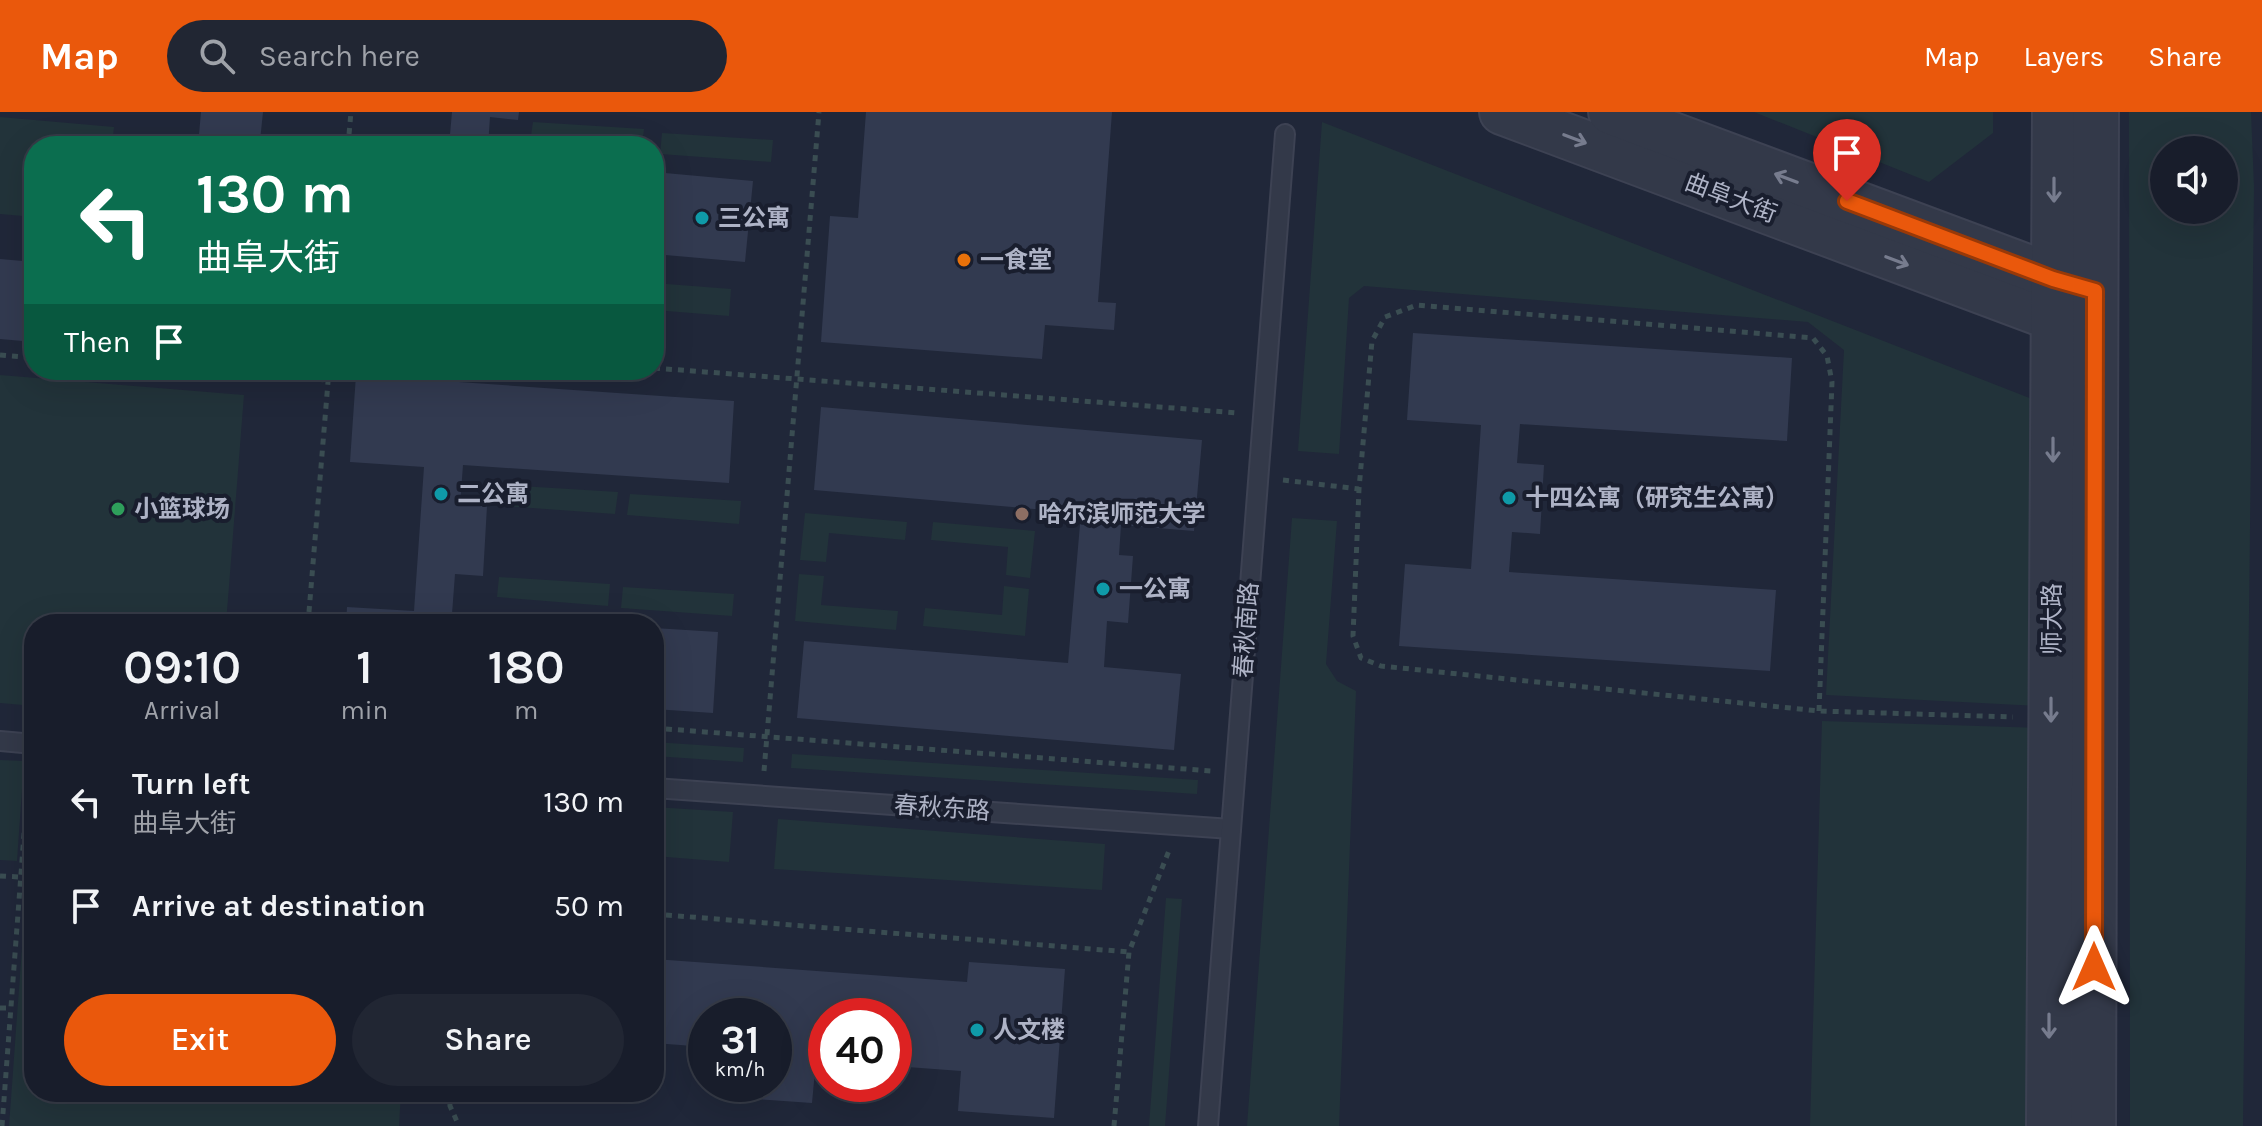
<!DOCTYPE html>
<html lang="en">
<head>
<meta charset="utf-8">
<style>
  body { margin:0; font-family:Karla,"Noto Sans SC",sans-serif; background:#212633; color:#f1f3f6; height:100vh; display:flex; flex-direction:column; font-size:30px; white-space:nowrap }
  * { box-sizing:border-box; margin:0 }
  p { font-size:26px; color:#9fa2a9 }
  .icon { flex:none; width:44px; height:44px; fill:none; stroke:currentColor; stroke-width:2; stroke-linecap:round; stroke-linejoin:round }
  .map { position:relative; flex:1; overflow:hidden }
  .drawer { position:absolute; left:24px; top:502px; width:640px; height:488px; display:flex; flex-direction:column; background:#181d2b; border-radius:32px; box-shadow:0 8px 32px #0002,0 0 0 2px #363b47 }
  .drawer>* { flex:none }
  .hud { position:absolute; left:24px; top:24px; width:640px; height:244px; border-radius:32px; box-shadow:0 8px 32px #0002,0 0 0 2px #363b47; background:#0b6e4f; color:#fff; overflow:hidden }
  .tools { position:absolute; left:2150px; top:24px; display:grid; gap:16px }
  .tools a { display:grid; place-items:center; width:88px; height:88px; border-radius:50%; background:#181d2b; box-shadow:0 8px 32px #0002,0 0 0 2px #363b47; font-size:40px }
  .speed { position:absolute; left:688px; top:886px; display:flex; gap:16px; font-size:40px; font-weight:700; text-align:center }
  .speed>* { display:grid; place-content:center; width:104px; height:104px; border-radius:50%; background:#181d2b; box-shadow:0 8px 32px #0002,0 0 0 2px #363b47; line-height:1 }
  .speed small { font-size:20px; font-weight:400 }
  .speed .limit { border:12px solid #d22; background:#fff; color:#111 }
  .pin { position:absolute; display:grid; place-items:center; width:68px; height:68px; color:#fff; margin:-82px -34px; border-radius:50% 50% 50% 0; rotate:-45deg; box-shadow:0 0 8px #0007 }
  .pin .icon { rotate:45deg }
  .me { position:absolute; width:88px; margin:-44px; rotate:0deg; stroke-linejoin:round; filter:drop-shadow(0 0 6px #0008) }
  .turn { display:flex; align-items:center; gap:28px; height:168px; padding:0 40px; font-size:36px }
  .turn .icon { width:104px; height:104px; stroke-width:2.5 }
  .turn b { display:block; font-size:56px; line-height:68px }
  .then { display:flex; align-items:center; height:76px; padding:0 40px; background:#0003; gap:16px; font-size:30px }
  .eta { display:flex; justify-content:space-evenly; align-items:center; height:136px; text-align:center }
  .eta b { font-size:48px; font-weight:600; line-height:56px }
  .action { display:flex; gap:16px; margin-top:auto; padding:16px 40px }
  .action a { flex:1; height:92px; border-radius:48px; background:#ea580c; color:#fff; font-size:32px; font-weight:600; line-height:92px; text-align:center }
  .action a+a { background:#212633; color:#f1f3f6 }
  ul { padding:0; list-style:none }
  li { display:flex; align-items:center; gap:24px; height:104px; padding:0 40px }
  li div { flex:1 }
  li b { display:block; font-size:30px }
  li em { font-style:normal }
  header { display:flex; align-items:center; gap:48px; box-sizing:border-box; height:112px; padding:0 40px; background:#ea580c; color:#fff }
  header strong { font-size:38px }
  nav { display:flex; gap:44px; margin-inline-start:auto; font-size:28px }
  .search { width:560px; height:72px; background:#212633; display:flex; align-items:center; gap:20px; box-sizing:border-box; padding:0 28px; border-radius:44px; color:#9fa2a9; font-size:30px }
  .map>svg:first-child { display:block }
  .green { fill:#22333a; fill-rule:evenodd }
  .building { fill:#323a50 }
  .lines { fill:none; stroke-linecap:round; stroke-linejoin:round }
  .service-casing { stroke:#3d4253; stroke-width:22 }
  .tertiary-casing { stroke:#3d4253; stroke-width:48 }
  .path { stroke:#3a4d52; stroke-width:5; stroke-dasharray:6 6; stroke-linecap:butt }
  .service { stroke:#333949; stroke-width:18 }
  .tertiary { stroke:#333949; stroke-width:44 }
  .oneway { stroke:#777c8e }
  .route-casing { stroke:#983908; stroke-width:20 }
  .route { stroke:#ea580c; stroke-width:14 }
  .culture-dot { fill:#0f9aa8; stroke:#191e2e; stroke-width:3 }
  .food-dot { fill:#e8710a; stroke:#191e2e; stroke-width:3 }
  .leisure-dot { fill:#2e9e5b; stroke:#191e2e; stroke-width:3 }
  .education-dot { fill:#8d6e63; stroke:#191e2e; stroke-width:3 }
  .labels { text-anchor:middle; stroke-width:8; stroke-linejoin:round; paint-order:stroke }
  .street-label { font-size:24px; fill:#aeb3c6; stroke:#191e2e }
  .poi-label { font-size:24px; font-weight:bold; fill:#aeb3c6; stroke:#191e2e; text-anchor:start }
</style>
</head>
<body>
<header>
<strong>Map</strong>
<div class="search"><svg class="icon" aria-label="search" viewBox="0 0 24 24"><circle cx="10" cy="10" r="6"/><path d="M15 15l6 6"/></svg>Search here</div>
<nav><a>Map</a><a>Layers</a><a>Share</a></nav>
</header>
<div class="map">
<svg width="2262" height="1014" viewBox="0 0 2262 1014">
  <rect width="100%" height="100%" fill="#202739"/>
  <!-- green -->
  <g class="green">
    <path d="M1754,0H1993V21L1929,70Z"/>
    <path d="M2129,0H2251L2254,75L2243,1014H2130ZM2164,38H2224V98H2164Z"/>
    <path d="M0,5L114,15L112,34H34V105L0,102Z"/>
    <path d="M533,10L644,17L642,34L530,30Z"/>
    <path d="M1322,10L2045,292L2039,594L1826,583L1844,238L1808,210L1364,174L1349,186L1339,342L1298,339Z"/>
    <path d="M662,21L773,28L771,50L660,42Z"/>
    <path d="M654,171L731,177L729,204L654,198Z"/>
    <path d="M0,263L244,283L226,512H34V594L0,591Z"/>
    <path d="M506,373L618,380L615,402L504,394Z"/>
    <path d="M630,382L741,389L739,412L627,403Z"/>
    <path d="M805,401L907,410L905,428L829,421L826,450L800,448Z"/>
    <path d="M1292,406L1337,409L1326,552L1337,569L1356,579L1339,1014H1247Z"/>
    <path d="M933,410L1035,419L1030,466L1006,463L1008,435L931,428Z"/>
    <path d="M799,462L824,464L821,493L898,499L896,518L795,509Z"/>
    <path d="M499,465L610,472L608,494L497,485Z"/>
    <path d="M1004,474L1029,477L1025,524L923,514L925,496L1002,503Z"/>
    <path d="M623,475L734,482L732,504L621,496Z"/>
    <path d="M1822,609L2041,616L2029,1014H1810Z"/>
    <path d="M654,630L744,636L743,650L654,644Z"/>
    <path d="M792,642L1198,668L1197,682L791,656Z"/>
    <path d="M0,648L24,649L17,749L0,748Z"/>
    <path d="M34,671V980H401L399,1014H9Z"/>
    <path d="M654,695L733,700L729,750L654,744Z"/>
    <path d="M778,707L1105,732L1102,778L774,757Z"/>
    <path d="M1166,786L1182,787L1165,1014H1149Z"/>
  </g>
  <!-- building -->
  <g class="building">
    <path d="M201,0H263L260,29L287,30V34H198Z"/>
    <path d="M452,0H519L518,8L490,5L488,34H449Z"/>
    <path d="M866,0H1112L1098,190L1116,191L1114,218L1045,213L1042,247L821,230L830,104L858,106Z"/>
    <path d="M654,60L753,69L745,150L654,142Z"/>
    <path d="M0,147L34,150V230L0,227Z"/>
    <path d="M1413,221L1792,246L1787,329L1520,312L1517,351L1544,353L1540,422L1512,420L1509,460L1776,478L1770,559L1399,534L1405,452L1471,457L1481,313L1407,308Z"/>
    <path d="M356,263L734,289L729,371L463,353L460,393L487,394L483,464L455,462L452,502L564,512H346L347,495L414,499L424,355L350,350Z"/>
    <path d="M821,295L1202,328L1194,419L1121,413L1119,443L1133,444L1128,511L1107,509L1104,555L1181,562L1174,638L797,606L804,529L1068,551L1081,401L814,378Z"/>
    <path d="M654,516L718,520L713,601L654,597Z"/>
    <path d="M654,847L967,870L969,850L1065,857L1054,1006L958,999L961,959L894,954V904H826V949L816,948L812,991L714,984L715,972H774V904H706V935L654,931Z"/>
  </g>
  <g class="lines">
    <defs>
      <g id="service">
        <path d="M0,629L34,632"/>
        <path d="M654,676L1231,717"/>
        <path d="M1208,1014L1285,22"/>
      </g>
      <g id="tertiary">
        <path d="M1502,0L2080,216"/>
        <path d="M1611,0L2078,174"/>
        <path d="M2049,1014L2055,0"/>
        <path d="M2093,1014L2096,0"/>
      </g>
    </defs>
    <!-- service casing -->
    <use href="#service" class="service-casing"/>
    <!-- tertiary casing -->
    <use href="#tertiary" class="tertiary-casing"/>
    <!-- path -->
    <g class="path">
      <path d="M348,34L351,0"/>
      <path d="M0,243L34,246"/>
      <path d="M654,256L1238,301"/>
      <path d="M198,258L328,268"/>
      <path d="M1283,368L1359,377"/>
      <path d="M308,512L329,258"/>
      <path d="M1819,599L1832,270L1827,244L1813,226L1417,193L1385,205L1372,229L1359,377L1353,524L1361,546L1381,554L1819,599L2013,605"/>
      <path d="M654,616L1211,659"/>
      <path d="M764,659L819,0"/>
      <path d="M0,764L20,765"/>
      <path d="M654,802L1129,840"/>
      <path d="M0,896H12"/>
      <path d="M449,980L450,994L459,1014"/>
      <path d="M2,1014L29,656"/>
      <path d="M1114,1014L1129,840L1170,736"/>
    </g>
    <!-- service -->
    <use href="#service" class="service"/>
    <!-- tertiary -->
    <use href="#tertiary" class="tertiary"/>
  </g>
  <!-- one-way arrows -->
  <defs><path id="oneway-shaft" d="M-6 0H5M1.5-3L5.5 0L1.5 3" fill="none" stroke-width="1.6" stroke-linecap="round" stroke-linejoin="round" transform="scale(2)"/></defs>
  <g class="oneway">
    <use href="#oneway-shaft" transform="translate(1575 27) rotate(21)"/>
    <use href="#oneway-shaft" transform="translate(1786 66) rotate(-159)"/>
    <use href="#oneway-shaft" transform="translate(2054 78) rotate(90)"/>
    <use href="#oneway-shaft" transform="translate(1897 149) rotate(21)"/>
    <use href="#oneway-shaft" transform="translate(2053 338) rotate(90)"/>
    <use href="#oneway-shaft" transform="translate(2051 598) rotate(90)"/>
    <use href="#oneway-shaft" transform="translate(2049 914) rotate(90)"/>
  </g>
  <g class="lines">
    <defs>
      <path id="route" d="M1847,89L2053,167L2095,179L2094,855"/>
    </defs>
    <!-- route casing -->
    <use href="#route" class="route-casing"/>
    <!-- route -->
    <use href="#route" class="route"/>
  </g>
  <!-- markers -->
  <g class="culture-dot">
    <circle cx="702" cy="106" r="8"/>
    <circle cx="441" cy="382" r="8"/>
    <circle cx="1509" cy="386" r="8"/>
    <circle cx="1103" cy="477" r="8"/>
    <circle cx="977" cy="918" r="8"/>
  </g>
  <circle class="food-dot" cx="964" cy="148" r="8"/>
  <circle class="leisure-dot" cx="118" cy="397" r="8"/>
  <circle class="education-dot" cx="1022" cy="402" r="8"/>
  <g class="labels">
    <!-- street labels -->
    <g class="street-label">
      <text transform="translate(1731 86) rotate(21)" y="8">曲阜大街</text>
      <text transform="translate(2052 507) rotate(-90)" y="8">师大路</text>
      <text transform="translate(1246 518) rotate(-86)" y="8">春秋南路</text>
      <text transform="translate(942 696) rotate(4)" y="8">春秋东路</text>
    </g>
    <!-- poi labels -->
    <g class="poi-label">
      <text x="718" y="114">三公寓</text>
      <text x="980" y="156">一食堂</text>
      <text x="457" y="390">二公寓</text>
      <text x="1525" y="394">十四公寓（研究生公寓）</text>
      <text x="134" y="405">小篮球场</text>
      <text x="1038" y="410">哈尔滨师范大学</text>
      <text x="1119" y="485">一公寓</text>
      <text x="993" y="926">人文楼</text>
    </g>
  </g>
</svg>
<div class="tools">
<a><svg class="icon" aria-label="sound" viewBox="0 0 24 24"><path d="M4 9h4l5-4v14l-5-4H4zM17 9q2 3 0 6"/></svg></a>
</div>
<div class="speed"><div>31<small>km/h</small></div><div class="limit">40</div></div>
<div class="pin" style="left:1847px;top:89px;background:#d93025"><svg class="icon" aria-label="arrive" viewBox="0 0 24 24"><path d="M6 21V4h12l-3 4 3 4H6"/></svg></div>
<svg class="me" style="left:2094px;top:855px" viewBox="-20 -20 40 40"><path d="M0-17L14 15 0 8-14 15z" fill="#ea580c" stroke="#fff" stroke-width="4"/></svg>
<div class="hud">
<div class="turn"><svg class="icon" aria-label="left" viewBox="0 0 24 24"><path d="M17 20v-9H6M10 6l-5 5 5 5"/></svg><div><b>130 m</b>曲阜大街</div></div>
<div class="then">Then<svg class="icon" aria-label="arrive" viewBox="0 0 24 24"><path d="M6 21V4h12l-3 4 3 4H6"/></svg></div>
</div>
<section class="drawer">
<div class="eta">
<div><b>09:10</b><p>Arrival</p></div>
<div><b>1</b><p>min</p></div>
<div><b>180</b><p>m</p></div>
</div>
<ul>
<li><svg class="icon" aria-label="left" viewBox="0 0 24 24"><path d="M17 20v-9H6M10 6l-5 5 5 5"/></svg><div><b>Turn left</b><p>曲阜大街</p></div><em>130 m</em></li>
<li><svg class="icon" aria-label="arrive" viewBox="0 0 24 24"><path d="M6 21V4h12l-3 4 3 4H6"/></svg><div><b>Arrive at destination</b></div><em>50 m</em></li>
</ul>
<div class="action"><a>Exit</a><a>Share</a></div>
</section>
</div>
</body>
</html>
